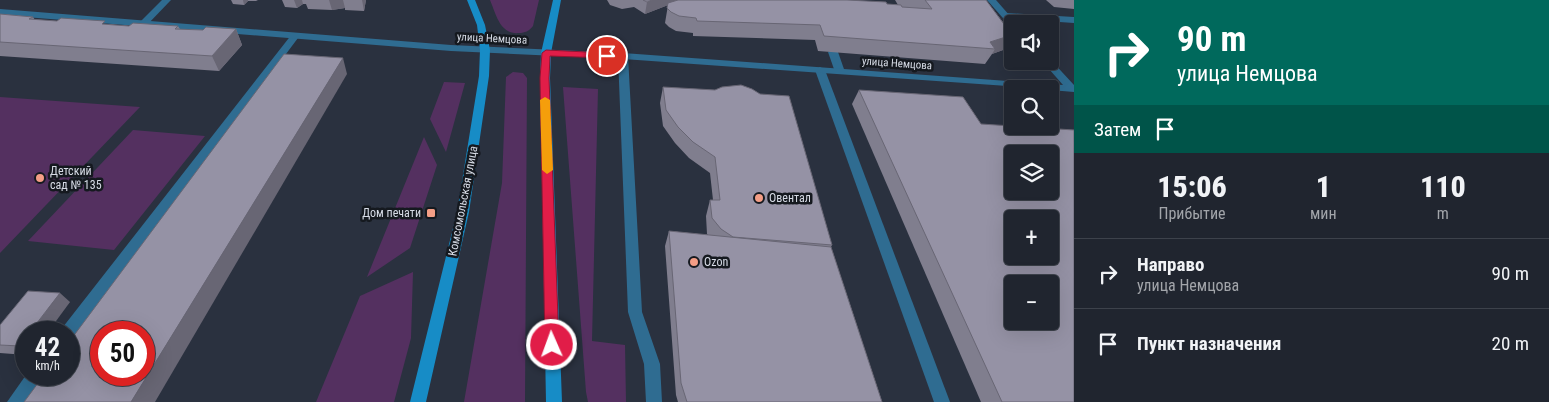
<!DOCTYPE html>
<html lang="ru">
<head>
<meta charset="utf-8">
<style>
  body { margin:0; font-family:"Roboto Condensed",sans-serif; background:#2d313b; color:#f1f3f6; height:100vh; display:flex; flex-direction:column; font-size:19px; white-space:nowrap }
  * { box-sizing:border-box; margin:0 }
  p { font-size:16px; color:#a2a5aa }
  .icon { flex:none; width:28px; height:28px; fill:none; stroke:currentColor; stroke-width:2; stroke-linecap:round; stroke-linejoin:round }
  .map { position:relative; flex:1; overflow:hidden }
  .drawer { display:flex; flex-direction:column; background:#20252f; width:475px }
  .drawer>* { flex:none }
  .guide { background:#00695c; color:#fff; overflow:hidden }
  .controls { position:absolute; left:1004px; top:15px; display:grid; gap:10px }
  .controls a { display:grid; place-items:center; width:55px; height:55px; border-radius:5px; background:#20252f; box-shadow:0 5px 20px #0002,0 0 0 1px #3d424b; font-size:25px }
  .speed { position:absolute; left:15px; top:321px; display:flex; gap:10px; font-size:25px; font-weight:700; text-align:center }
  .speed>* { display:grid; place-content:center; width:65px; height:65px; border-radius:50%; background:#20252f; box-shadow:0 5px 20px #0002,0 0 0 1px #3d424b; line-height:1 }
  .speed small { font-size:12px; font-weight:400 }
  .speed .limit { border:8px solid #d22; background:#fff; color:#111 }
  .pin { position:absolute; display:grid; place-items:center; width:42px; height:42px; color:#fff; margin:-21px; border:2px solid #fff; border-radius:50%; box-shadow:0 1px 5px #0007 }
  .me { position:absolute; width:55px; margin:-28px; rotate:358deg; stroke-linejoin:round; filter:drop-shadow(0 0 4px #0008) }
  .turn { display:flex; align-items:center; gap:18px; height:105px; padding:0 20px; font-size:22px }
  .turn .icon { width:65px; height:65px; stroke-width:2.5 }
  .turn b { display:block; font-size:35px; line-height:42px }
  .then { display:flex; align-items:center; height:48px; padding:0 20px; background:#0003; gap:10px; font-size:19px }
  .eta { display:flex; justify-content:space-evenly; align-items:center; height:85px; text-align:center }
  .eta b { font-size:30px; font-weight:800; line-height:35px }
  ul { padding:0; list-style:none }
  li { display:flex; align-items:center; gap:15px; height:70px; padding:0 20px; border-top:1px solid #3d424b }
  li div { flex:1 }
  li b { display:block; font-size:19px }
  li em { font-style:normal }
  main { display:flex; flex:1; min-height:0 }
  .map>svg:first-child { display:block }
  .green { fill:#543060 }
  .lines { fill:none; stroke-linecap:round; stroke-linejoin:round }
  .service { fill:#2f6c91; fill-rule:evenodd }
  .minor { fill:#2f6c91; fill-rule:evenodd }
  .secondary { fill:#178cc6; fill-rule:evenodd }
  .wall { fill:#807e8e }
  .shaded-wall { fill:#686674 }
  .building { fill:#9592a5; stroke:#686674; fill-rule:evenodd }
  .route { fill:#e11d48; stroke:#92132f }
  .slow { fill:#f59e0b }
  .poi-dot { fill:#f49e86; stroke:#15191f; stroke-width:2 }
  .labels { text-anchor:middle; stroke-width:5; stroke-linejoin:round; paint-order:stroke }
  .far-street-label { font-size:11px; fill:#d7dce6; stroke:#15191f }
  .poi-label { font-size:12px; fill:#d7dce6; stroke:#15191f; text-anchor:start }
  .street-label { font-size:12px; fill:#d7dce6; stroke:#15191f }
</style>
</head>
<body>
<main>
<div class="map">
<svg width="1074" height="402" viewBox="0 0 1074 402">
  <rect width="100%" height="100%" fill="#2a313f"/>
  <!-- green -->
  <g class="green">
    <path d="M490,0H539L533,26C529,31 525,33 519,33C500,35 496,14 490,0Z"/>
    <path d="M513,72L523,73L527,78L525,402H464L502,183L506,77Z"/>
    <path d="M444,82L465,83L446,152L430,119Z"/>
    <path d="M563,87L598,89L592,341L625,345L626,402H588L586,392Z"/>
    <path d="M0,97L140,107L0,253Z"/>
    <path d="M133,130L205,136L114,250L28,241Z"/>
    <path d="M424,137L437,165L410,248L367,277Z"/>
    <path d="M413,272L411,338L394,402H316L360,296Z"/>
  </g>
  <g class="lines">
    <!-- service -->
    <g class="service">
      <path d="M162,0H171L146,26H140V22Z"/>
      <path d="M1006,13L1074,17V23L1003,18V14Z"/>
      <path d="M295,33L300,36L298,38L73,337L69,338V332H61L63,327L292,34Z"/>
      <path d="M833,49L838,52L845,72L843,74H837L835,72L828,52Z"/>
      <path d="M623,53L628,56L642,312L660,364L662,402H646L644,364L628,312L618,56Z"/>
      <path d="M820,67L825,70L950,402H934L815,70Z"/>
      <path d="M26,375H44L25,402H7Z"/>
    </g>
    <!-- minor -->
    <g class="minor">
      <path d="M987,0H996L1017,24L1010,26Z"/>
      <path d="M0,9L451,45L623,53L1063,85L1042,61H1050V59L1074,85V92L1050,90V89L623,59L451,51L0,15Z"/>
    </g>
    <!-- secondary -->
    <g class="secondary">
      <path d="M467,0H475L485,25L490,50L489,76L469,212L426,402H410L457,212L479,76L480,50L477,25Z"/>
      <path d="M553,0H561L551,53L550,78L562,402H546L540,78L541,53Z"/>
    </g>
  </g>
  <!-- wall -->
  <g class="wall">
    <path d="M231,0H258L256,1H248L244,5L233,4Z"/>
    <path d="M282,0H366L364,11L345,10V8L332,10L308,9L306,4H303L297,8L285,7Z"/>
    <path d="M607,0H847L898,5L895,0H986L1012,34V35L1003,50L992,54L985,64L818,51L815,40L693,36V33L676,31L669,27L665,23L668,5L645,14L634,7L622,9L610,5Z"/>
    <path d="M1046,0H1074V9L1054,7Z"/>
    <path d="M0,14L33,17L35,20L107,24L129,26H178L180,29L203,30L236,29L242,45L219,71L0,56Z"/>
    <path d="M663,87L832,245L831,247L882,402H678L676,395L665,246L669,231L708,235L707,234L706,216L710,200H713L710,173L689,158L675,143L663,126L660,103Z"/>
    <path d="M859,90L981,124L1074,402H981L852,104Z"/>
    <path d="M70,302L26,332V355L0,353V325Z"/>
  </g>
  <!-- shaded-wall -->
  <g class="shaded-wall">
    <path d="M243,0H248V1L244,5Z"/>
    <path d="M294,0H302L303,4L297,8Z"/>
    <path d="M329,0H343L345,8L332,10Z"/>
    <path d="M362,0H366L364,11Z"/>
    <path d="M652,0H686L671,4L645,14L647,2Z"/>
    <path d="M236,29L242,45L219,71L212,56Z"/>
    <path d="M1012,35L1003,50L992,54L995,49L990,42Z"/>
    <path d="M343,58L347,74L155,402H131Z"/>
    <path d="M60,293L70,302L48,332H30Z"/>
    <path d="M26,337V352L20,346Z"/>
  </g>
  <!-- building -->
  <g class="building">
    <path d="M643,0H652L647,2Z"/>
    <path d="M678,0H847L886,2L887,4L901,5L902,7L932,9L925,0H986L1012,35L990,42L995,49L824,36L820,25L697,21L696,18L679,16L671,12L667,8L668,3Z"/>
    <path d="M0,14L33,17L29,19L57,21L61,18L105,21L102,24L115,25L129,26L133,23L178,26L175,29L203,30L206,27L236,29L212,56L0,42Z"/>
    <path d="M284,54L343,58L131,402H24L44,375H69V342ZM101,332H144V375H101Z"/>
    <path d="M741,85L752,89L760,94L789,96L832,245L733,237L721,229L712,218L710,200H720L715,157L693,142L678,127L666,110L663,87L715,90L722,87Z"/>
    <path d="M859,90L963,97L981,124L1074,130V402H1002ZM1012,154H1050V191H1012ZM1012,219H1050V256H1012ZM1012,284H1050V321H1012Z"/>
    <path d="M669,231L831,247L882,402H687L681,383Z"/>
    <path d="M28,291L60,293L30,332H26V337L20,346L0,345V325Z"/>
  </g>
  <!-- route -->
  <path class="route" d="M546,50L607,53L611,56L607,58L550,56L549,78L559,345L557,349L552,351L547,349L545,345L540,78L542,53Z"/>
  <!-- slow -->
  <path class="slow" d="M545,97L550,100L553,170L547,174L542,170L540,100Z"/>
  <!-- markers -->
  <g class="poi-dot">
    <circle cx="40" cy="178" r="5"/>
    <circle cx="759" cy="198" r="5"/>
    <rect x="426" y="208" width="10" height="10" rx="2.5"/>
    <circle cx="694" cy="262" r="5"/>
  </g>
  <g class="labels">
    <!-- far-street labels -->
    <g class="far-street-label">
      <text transform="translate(492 38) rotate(3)" y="4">улица Немцова</text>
      <text transform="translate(897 63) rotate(4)" y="4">улица Немцова</text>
    </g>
    <!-- poi labels -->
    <g class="poi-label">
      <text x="50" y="175">Детский<tspan x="50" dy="14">сад № 135</tspan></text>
      <text x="769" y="202">Овентал</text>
      <text x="421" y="217" text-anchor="end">Дом печати</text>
      <text x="704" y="266">Ozon</text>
    </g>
    <!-- street labels -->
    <g class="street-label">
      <text transform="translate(463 201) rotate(-79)" y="4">Комсомольская улица</text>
    </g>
  </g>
</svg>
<div class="controls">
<a><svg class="icon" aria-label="sound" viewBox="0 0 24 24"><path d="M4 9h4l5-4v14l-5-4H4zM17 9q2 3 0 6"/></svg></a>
<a><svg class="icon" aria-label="search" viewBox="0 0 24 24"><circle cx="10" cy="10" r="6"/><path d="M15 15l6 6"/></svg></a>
<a><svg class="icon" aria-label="layers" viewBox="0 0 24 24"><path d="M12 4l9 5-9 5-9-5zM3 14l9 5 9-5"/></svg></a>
<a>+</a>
<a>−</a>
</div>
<div class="speed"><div>42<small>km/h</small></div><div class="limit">50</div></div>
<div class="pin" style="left:607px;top:56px;background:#d93025"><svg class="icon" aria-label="arrive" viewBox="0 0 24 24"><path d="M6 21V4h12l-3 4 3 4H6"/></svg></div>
<svg class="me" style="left:552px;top:345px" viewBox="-20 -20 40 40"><circle r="17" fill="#e11d48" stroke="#fff" stroke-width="3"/><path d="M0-11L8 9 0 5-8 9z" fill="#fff"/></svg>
</div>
<section class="drawer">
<div class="guide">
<div class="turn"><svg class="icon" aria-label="right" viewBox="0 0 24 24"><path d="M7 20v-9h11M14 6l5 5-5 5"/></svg><div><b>90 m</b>улица Немцова</div></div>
<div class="then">Затем<svg class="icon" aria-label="arrive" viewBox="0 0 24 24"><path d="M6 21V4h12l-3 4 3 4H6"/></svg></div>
</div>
<div class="eta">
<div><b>15:06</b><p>Прибытие</p></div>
<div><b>1</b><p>мин</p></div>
<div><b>110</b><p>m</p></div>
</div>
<ul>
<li><svg class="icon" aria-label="right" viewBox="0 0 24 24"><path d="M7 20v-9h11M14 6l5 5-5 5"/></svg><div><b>Направо</b><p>улица Немцова</p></div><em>90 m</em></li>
<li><svg class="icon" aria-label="arrive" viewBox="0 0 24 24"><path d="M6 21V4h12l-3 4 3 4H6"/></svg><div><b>Пункт назначения</b></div><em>20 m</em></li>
</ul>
</section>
</main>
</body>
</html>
